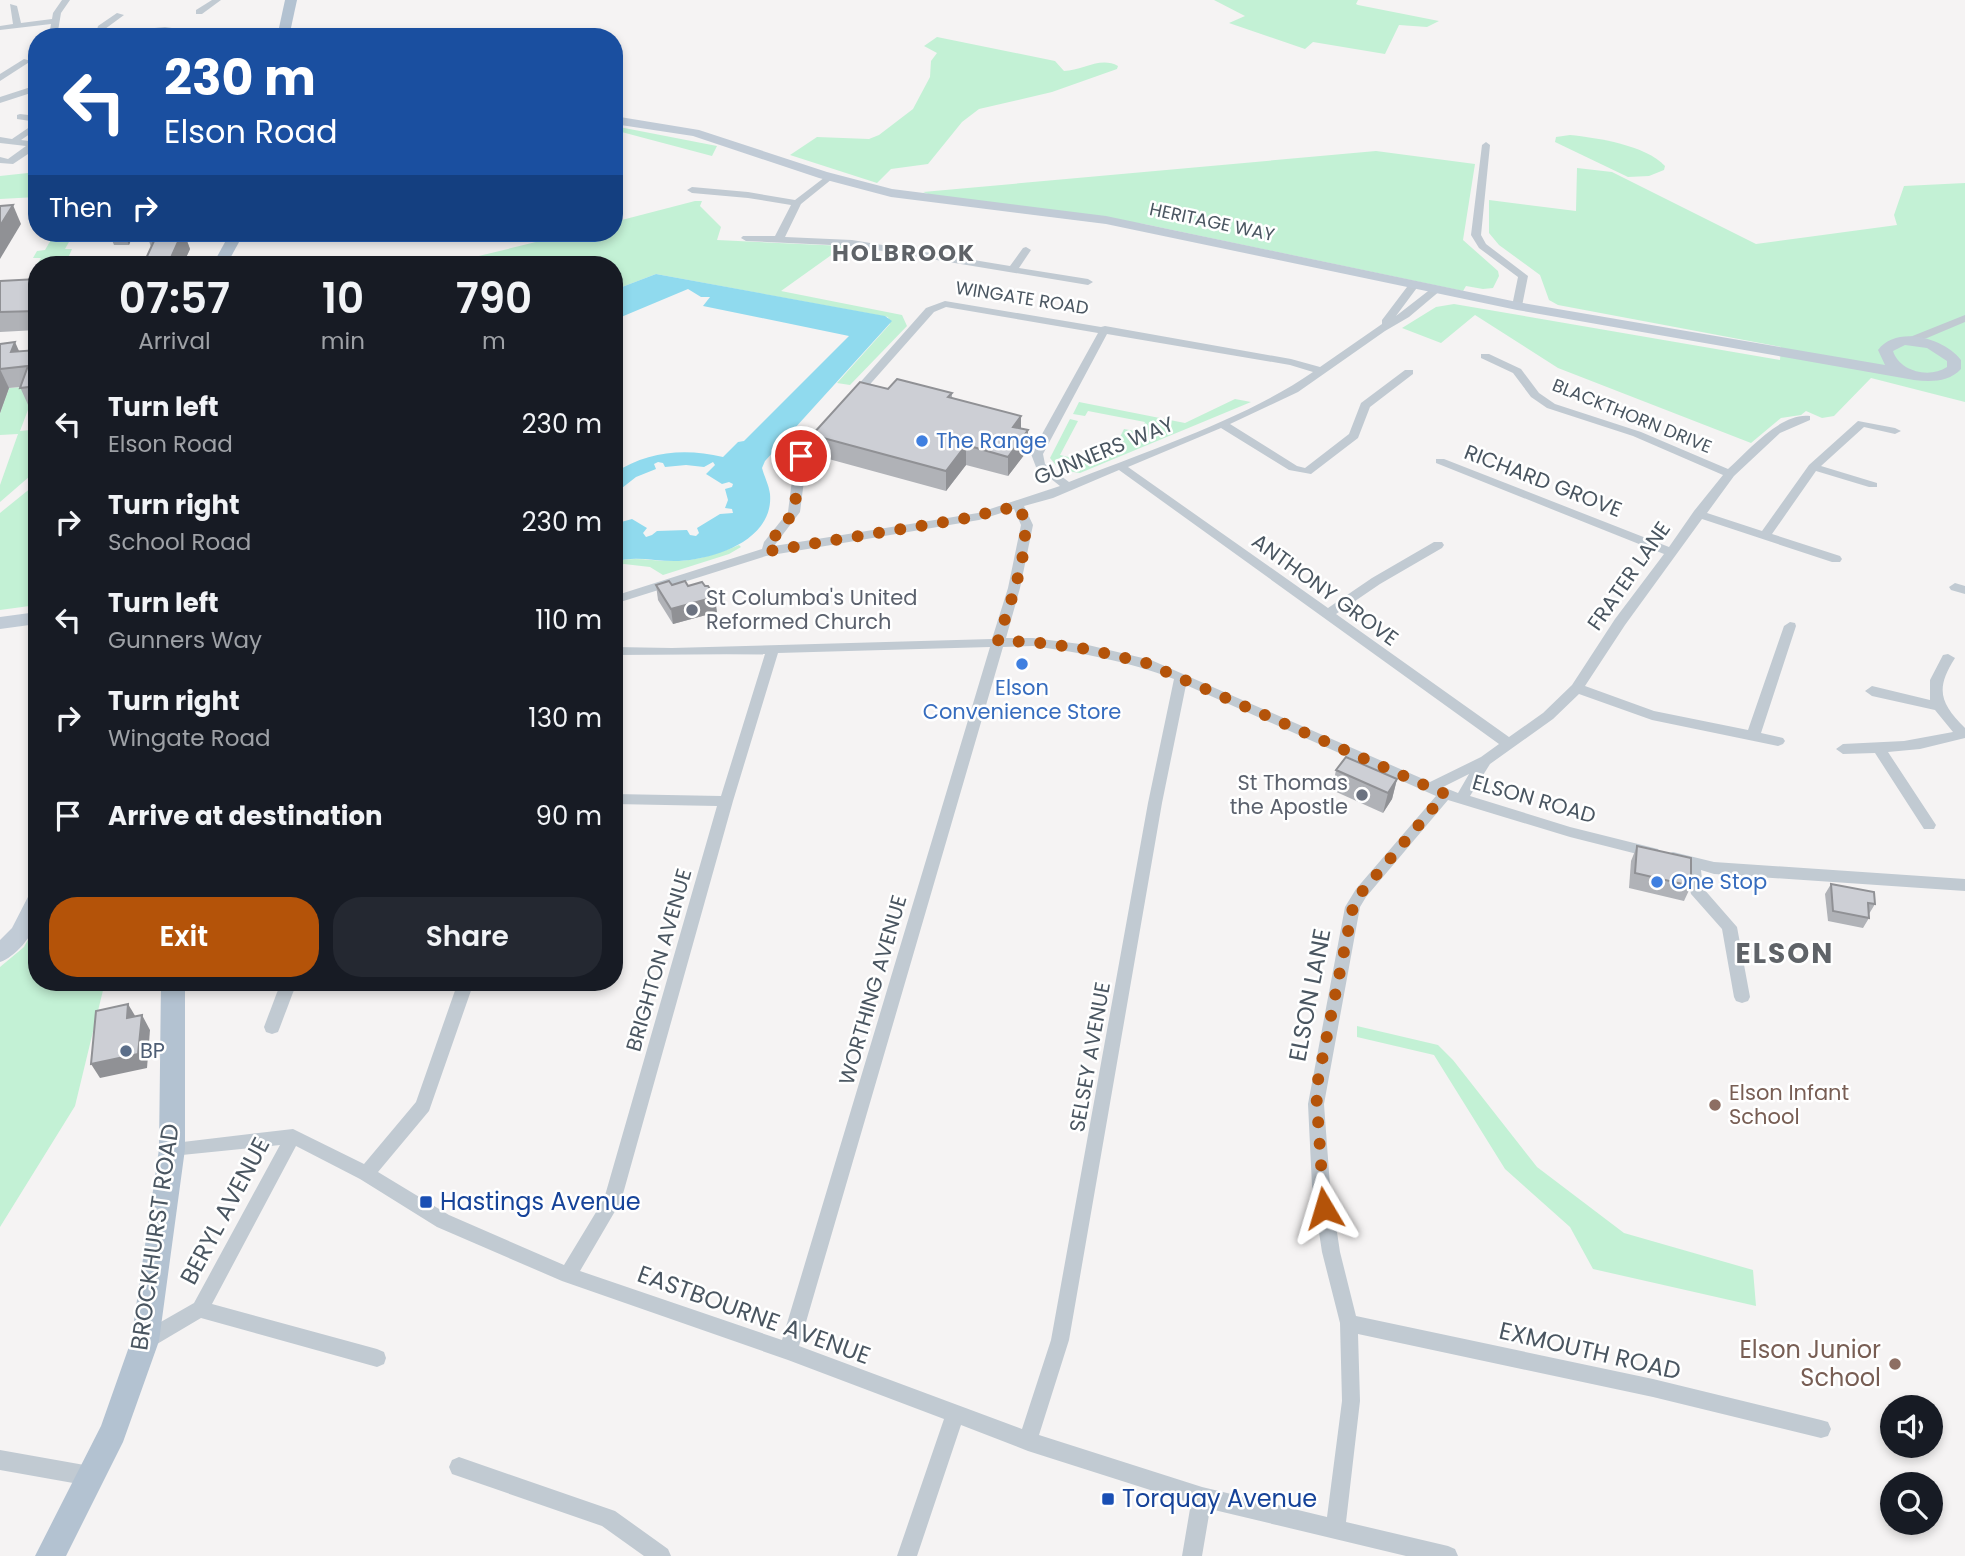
<!DOCTYPE html>
<html lang="en">
<head>
<meta charset="utf-8">
<style>
  body { margin:0; font-family:Poppins,sans-serif; background:#242831; color:#f1f3f6; height:100vh; display:flex; flex-direction:column; font-size:26px; white-space:nowrap }
  * { box-sizing:border-box; margin:0 }
  p { font-size:23px; color:#9ea1a6 }
  .icon { flex:none; width:38px; height:38px; fill:none; stroke:currentColor; stroke-width:2; stroke-linecap:round; stroke-linejoin:round }
  .map { position:relative; flex:1; overflow:hidden }
  .sheet { position:absolute; left:28px; top:256px; width:595px; height:735px; display:flex; flex-direction:column; background:#171b24; border-radius:28px; box-shadow:0 4px 10px #0003 }
  .sheet>* { flex:none }
  .top-card { position:absolute; left:28px; top:28px; width:595px; height:214px; border-radius:28px; box-shadow:0 4px 10px #0003; background:#1a4fa0; color:#fff; overflow:hidden }
  .fabs { position:absolute; left:1880px; top:1395px; display:grid; gap:14px }
  .fabs a { display:grid; place-items:center; width:63px; height:63px; border-radius:50%; background:#171b24; box-shadow:0 4px 10px #0003; font-size:35px }
  .pin { position:absolute; display:grid; place-items:center; width:60px; height:60px; color:#fff; margin:-30px; border:4px solid #fff; border-radius:50%; box-shadow:0 2px 7px #0007 }
  .me { position:absolute; width:77px; margin:-38px; rotate:353deg; stroke-linejoin:round; filter:drop-shadow(0 0 5px #0008) }
  .turn { display:flex; align-items:center; gap:24px; height:147px; padding:0 21px; font-size:32px }
  .turn .icon { width:91px; height:91px; stroke-width:2.5 }
  .turn b { display:block; font-size:49px; line-height:60px }
  .then { display:flex; align-items:center; height:66px; padding:0 21px; background:#0003; gap:14px; font-size:26px }
  .eta { display:flex; justify-content:space-evenly; align-items:center; height:119px; text-align:center }
  .eta b { font-size:42px; font-weight:600; line-height:49px }
  .button { display:flex; gap:14px; margin-top:auto; padding:14px 21px }
  .button a { flex:1; height:80px; border-radius:28px; background:#b45309; color:#fff; font-size:28px; font-weight:600; line-height:80px; text-align:center }
  .button a+a { background:#242831; color:#f1f3f6 }
  ul { padding:0; list-style:none }
  li { display:flex; align-items:center; gap:21px; height:98px; padding:0 21px }
  li div { flex:1 }
  li b { display:block; font-size:26px }
  li em { font-style:normal }
  .map>svg:first-child { display:block }
  .green { fill:#c3f1d5 }
  .water { fill:#90daee }
  .lines { fill:none; stroke-linecap:round; stroke-linejoin:round }
  .street { fill:#c1cad2; fill-rule:evenodd }
  .secondary { fill:#c1cbd6; fill-rule:evenodd }
  .primary { fill:#b3c2d1; fill-rule:evenodd }
  .wall { fill:#b0b2b7 }
  .shaded-wall { fill:#909195 }
  .building { fill:#cdcfd5; stroke:#909195; stroke-width:2 }
  .route { stroke:#b45309; stroke-width:12; stroke-dasharray:0 21.6 }
  .shop-dot { fill:#3f7fe0; stroke:#fff; stroke-width:2.5 }
  .worship-dot { fill:#6b7280; stroke:#fff; stroke-width:2.5 }
  .service-dot { fill:#5c6f8a; stroke:#fff; stroke-width:2.5 }
  .education-dot { fill:#8d6e63; stroke:#fff; stroke-width:2.5 }
  .transit-dot { fill:#1a4fb4; stroke:#fff; stroke-width:2.5 }
  .labels { text-anchor:middle; stroke-width:5; stroke-linejoin:round; paint-order:stroke }
  .far-street-label { font-size:18px; fill:#4a5661; stroke:#fff }
  .shop-label { font-size:21px; fill:#366cbe; stroke:#fff; text-anchor:start }
  .street-label { font-size:21px; fill:#4a5661; stroke:#fff }
  .worship-label { font-size:21px; fill:#5b616d; stroke:#fff; text-anchor:start }
  .service-label { font-size:21px; fill:#4e5e75; stroke:#fff; text-anchor:start }
  .education-label { font-size:21px; fill:#785e54; stroke:#fff; text-anchor:start }
  .far-district-label { font-size:23px; font-weight:bold; letter-spacing:2px; fill:#5f6368; stroke:#fff }
  .near-street-label { font-size:24px; fill:#4a5661; stroke:#fff }
  .near-transit-label { font-size:24px; fill:#164399; stroke:#fff; text-anchor:start }
  .near-education-label { font-size:24px; fill:#785e54; stroke:#fff; text-anchor:end }
  .district-label { font-size:28px; font-weight:bold; letter-spacing:2px; fill:#5f6368; stroke:#fff }
</style>
</head>
<body>
<div class="map">
<svg width="1965" height="1556" viewBox="0 0 1965 1556">
  <rect width="100%" height="100%" fill="#f5f3f3"/>
  <!-- green -->
  <g class="green">
    <path d="M1214,0H1358L1356,4L1358,5L1439,21L1427,27L1399,25L1385,54L1313,42L1305,49L1229,23L1245,16Z"/>
    <path d="M937,37L1055,61L1064,71C1082,71 1100,56 1118,66L1117,69L1052,92L979,109L962,122L928,164L891,169L877,183L790,155L817,137L869,139L879,135L913,109L930,77L931,61L937,53L924,46Z"/>
    <path d="M614,126L717,146L712,156L614,130Z"/>
    <path d="M1570,135C1598,138 1645,145 1665,166L1664,170L1649,176L1628,177L1555,142L1556,137Z"/>
    <path d="M1376,151L1475,164L1463,240L1498,271L1499,276L1493,288L1483,289L1466,286L1463,291L1144,224L936,197L923,192Z"/>
    <path d="M1577,168L1612,172L1756,244L1897,225L1894,215L1904,186L1965,183V402L1871,378L1834,416L1822,418L1806,411L1801,415L1781,418L1751,443L1558,368L1475,315L1441,343L1402,328L1436,307L1454,304L1780,360L1781,347L1558,305L1549,300L1540,275L1499,245L1489,233V200L1576,211Z"/>
    <path d="M37,172V197L0,199V176Z"/>
    <path d="M695,201H702L700,206L721,227L717,240L844,246L781,291L902,315L907,326L850,385L837,383L890,324L888,317L656,274L614,290V264H446L573,233H614V222Z"/>
    <path d="M55,233H74L65,249H72L69,256L61,257L57,264H37L41,258H33L37,251L45,250Z"/>
    <path d="M37,386L20,431L30,430L29,435H37V470L0,502V485L18,434L0,435V413L9,388Z"/>
    <path d="M1235,399L1251,402L1080,473L1060,470L1050,458L1070,419L1078,421L1060,455L1077,459H1089L1093,452L1111,455L1124,429L1140,432L1145,422L1088,411L1085,416L1073,414L1079,402L1185,423Z"/>
    <path d="M37,483V605L0,610V513Z"/>
    <path d="M739,545L741,547L729,554L663,575L650,567L624,564L614,567V562C632,556 651,561 669,561C694,562 717,554 739,545Z"/>
    <path d="M37,923V982H105L75,1106L0,1227V967L24,947Z"/>
    <path d="M1357,1026L1438,1045L1453,1060L1537,1167L1624,1233L1753,1270L1756,1306L1593,1269L1570,1227L1505,1169L1434,1055L1357,1037Z"/>
  </g>
  <!-- water -->
  <path class="water" d="M656,274L885,316L892,321L765,461L762,468C764,476 769,485 770,494C774,540 715,559 679,561C657,562 635,555 614,562V524L632,519L647,528L643,533L646,537L652,535L657,531L687,530L690,535L696,536L699,533L697,528L720,514L733,513L732,509L725,508L728,500L725,489L732,487L733,484L729,482L722,484L706,474L715,465L713,462L704,467L686,465L665,467L663,463L658,462L654,464L656,469L636,477L622,488L614,487V473C648,451 685,448 723,457L738,442L744,441L849,336L703,306L710,297H701L688,289L614,320V290Z"/>
  <g class="lines">
    <!-- street -->
    <g class="street">
      <path d="M62,0H70L61,13L57,37H49L51,24L0,30V26L13,24L10,4L17,6L21,23L52,19L53,13Z"/>
      <path d="M212,0H221L202,14H196V10Z"/>
      <path d="M117,13L124,15L105,29L104,33L165,27L234,37C210,37 186,31 162,32C136,33 111,37 85,37L96,34L98,26Z"/>
      <path d="M24,59L31,61L0,81V74Z"/>
      <path d="M37,85V91L0,103V97Z"/>
      <path d="M20,114L37,116V122L17,119V115Z"/>
      <path d="M37,122V129L21,140L37,142V148L13,164L0,163V157L8,159L26,146L0,143V137L12,139Z"/>
      <path d="M1486,142L1490,145L1481,235L1486,244L1528,276L1522,306L1517,309L1512,306L1518,277L1479,248L1471,235L1482,145Z"/>
      <path d="M829,174L832,175V179L801,204L785,237L852,240L1010,266L1023,248L1026,247L1031,250L1019,268L1088,279L1093,282L1088,285L852,246L746,241L741,238L743,236H775L791,205L748,198L692,193L687,190L692,187L748,192L795,200Z"/>
      <path d="M1414,282L1419,285L1396,316L1432,288L1441,290L1409,317L1385,331L1298,392L1230,424L1297,466L1305,468L1349,434L1361,403L1405,370H1413V374L1370,407L1358,438L1311,474L1289,470L1221,428L1128,467L1328,608L1372,578L1434,542H1442L1444,545L1442,548L1380,584L1336,614L1509,737L1543,713L1572,685L1615,619L1664,554L1436,463V459H1444L1669,547L1694,511L1723,475L1633,436L1547,408L1531,397L1513,373L1481,358V354H1489L1521,369L1539,393L1555,404L1641,432L1728,469C1748,451 1781,412 1810,416V420L1780,433L1734,476L1707,513L1762,531L1809,465L1858,421L1895,428L1901,431L1895,434L1864,427L1821,466L1877,483V487H1869L1816,471L1772,534L1840,556L1842,559L1840,562H1832L1702,519L1625,625L1585,686L1654,711L1748,730L1784,626L1790,622L1795,623L1796,626L1761,733L1783,738L1785,741L1783,744L1778,746L1652,720L1579,694L1553,719L1490,764L1470,796L1570,827L1658,849L1660,853L1658,857L1653,858L1570,837L1448,800L1366,897L1360,907L1324,1104L1330,1186L1340,1252L1356,1316L1653,1379L1821,1420L1828,1422L1831,1429L1828,1436L1821,1438L1653,1397L1358,1334L1360,1401L1346,1522L1448,1546L1455,1549L1458,1556H1406L1210,1509L1202,1556H1182L1191,1503L1028,1451L961,1425L917,1556H897L944,1419L788,1360L562,1281L437,1227L360,1179L296,1146L212,1304L377,1349L384,1352L386,1358L384,1364L377,1367L201,1318L152,1347L145,1350L138,1347L136,1341L138,1335L194,1303L280,1145L172,1156L166,1154L164,1149L166,1144L293,1129L364,1164L416,1102L458,982H474L429,1111L378,1172L449,1215L564,1265L604,1199L717,806L614,804V794L721,796L765,654L614,655V647L672,648L992,639L1008,588L1021,525L1014,509L979,520L766,556L614,604V596L762,549L764,542L788,512L795,456L821,426L825,425L831,428L807,457L800,512L774,546L978,513L1060,486L1036,467L1031,454L1098,333L946,307L934,312L857,399H849V395L926,308L945,301L1101,327L1105,326L1291,359L1320,367L1382,324V320L1410,283ZM1107,334L1290,365L1313,372C1245,419 1147,451 1069,482L1045,464L1043,454ZM1119,470L1499,744L1481,757L1430,782L1151,660L1088,645L1033,638H1006L1020,588L1033,525L1024,506L1053,498ZM1033,646C1082,653 1128,661 1174,679L1148,803L1051,1340L1022,1429L799,1346L1003,647ZM990,647L782,1340L580,1271L621,1201L733,801L778,653ZM1186,685L1436,796L1356,889L1345,907L1308,1104L1312,1186L1322,1252L1340,1323L1342,1401L1327,1517L1202,1487L1039,1435L1069,1340L1162,803ZM1469,774L1458,793L1443,787Z"/>
      <path d="M1965,315V322L1927,338L1905,344L1900,341Z"/>
      <path d="M1955,583L1965,586V594L1951,590L1949,587Z"/>
      <path d="M1948,654L1955,658C1935,689 1940,703 1965,728V738L1920,749L1888,752L1936,825L1934,829H1924L1875,753L1843,754L1836,749L1843,744L1904,741L1953,732L1935,710L1872,696L1865,691L1872,686L1930,700V680L1943,655Z"/>
      <path d="M1673,852L1714,862L1965,879V891L1714,874L1701,870L1703,888L1737,927L1750,997L1748,1001L1742,1003L1736,1001L1734,997L1722,929L1691,894L1685,867L1668,862L1666,858L1668,854Z"/>
      <path d="M281,982H297L280,1027L278,1032L272,1034L266,1032L264,1027Z"/>
      <path d="M0,1450L90,1466L97,1469L100,1476L97,1483L90,1486L0,1470Z"/>
      <path d="M459,1457L615,1511L668,1549L671,1556H644L602,1526L452,1474L449,1467L452,1460Z"/>
    </g>
    <!-- secondary -->
    <g class="secondary">
      <path d="M614,116L699,130L827,172L892,189L1106,216L1517,302L1885,365L1878,350C1897,325 1944,338 1961,360V369C1949,382 1931,382 1914,380L1517,310L1106,224L891,197L819,178L693,136L614,124ZM1905,345L1927,348L1947,361V367C1929,379 1899,371 1893,351Z"/>
      <path d="M37,612V624L0,629V617Z"/>
      <path d="M37,891C37,900 39,911 37,920C33,936 15,957 0,962V940L12,928L30,893Z"/>
    </g>
    <!-- primary -->
    <g class="primary">
      <path d="M285,0H297L289,37H277Z"/>
      <path d="M230,233H244L227,264H213Z"/>
      <path d="M161,982H185V1149L159,1341L123,1442L66,1556H35L101,1426L131,1341L159,1149Z"/>
    </g>
  </g>
  <!-- wall -->
  <g class="wall">
    <path d="M109,233H184L190,249L183,264H145L151,247L149,241L150,240H131L129,245H114Z"/>
    <path d="M37,279V330L0,332V281Z"/>
    <path d="M0,344L19,351L37,350V406L29,407L20,387L9,388L0,413Z"/>
    <path d="M888,389L952,393V398L1021,429L1028,430V450L1008,476L966,465L946,491L814,455L812,435Z"/>
    <path d="M656,585L688,586L717,612L673,624L658,600Z"/>
    <path d="M1336,770L1397,779L1392,799L1383,813L1332,790Z"/>
    <path d="M1637,846L1691,886L1684,901L1629,888L1631,861Z"/>
    <path d="M1831,884L1875,904L1869,914V918L1863,928L1828,921L1825,894Z"/>
  </g>
  <!-- shaded-wall -->
  <g class="shaded-wall">
    <path d="M13,205L21,224L0,259V226Z"/>
    <path d="M124,233H128L131,240L129,245Z"/>
    <path d="M182,233H184L190,249L183,264H170L169,262Z"/>
    <path d="M15,342L24,362L11,352Z"/>
    <path d="M0,369L9,388L0,413Z"/>
    <path d="M1021,416V436L1013,427Z"/>
    <path d="M1028,430V450L1008,476V457Z"/>
    <path d="M966,445V465L946,491V471Z"/>
    <path d="M715,597L717,612L673,624L671,609Z"/>
    <path d="M1397,779L1392,799L1383,813L1388,793Z"/>
    <path d="M128,1004L137,1019L127,1018Z"/>
    <path d="M142,1015L150,1030L147,1068L100,1078L91,1064Z"/>
  </g>
  <!-- building -->
  <g class="building">
    <path d="M13,205L0,226V206Z"/>
    <path d="M153,233H182L169,262L144,263L154,241H149Z"/>
    <path d="M37,279V311L0,312V281Z"/>
    <path d="M15,342L11,352L37,350V386L20,388L28,366L0,369V344Z"/>
    <path d="M897,379L952,393L948,397L1021,416L1013,427L1028,430L1008,457L966,445L946,471L812,435L860,382L888,389Z"/>
    <path d="M669,581L672,585L685,581L688,586L702,582L705,586H708L715,597L671,609L656,585Z"/>
    <path d="M1346,757L1397,779L1388,793L1336,770Z"/>
    <path d="M1637,846L1691,858V886L1635,873Z"/>
    <path d="M1831,884L1874,892L1875,904L1868,903L1869,918L1833,911Z"/>
    <path d="M128,1004L127,1018L142,1015L138,1054L91,1064L96,1011Z"/>
  </g>
  <g class="lines">
    <!-- route -->
    <path class="route" d="M801,456L794,512L768,545L769,551L962,519L1018,506C1039,534 1007,609 998,641L1032,642L1088,649L1146,663L1445,794L1361,893L1353,907L1316,1090L1324,1208"/>
  </g>
  <!-- markers -->
  <g class="shop-dot">
    <circle cx="922" cy="441" r="7"/>
    <circle cx="1022" cy="664" r="7"/>
    <circle cx="1657" cy="882" r="7"/>
  </g>
  <g class="worship-dot">
    <circle cx="692" cy="610" r="7"/>
    <circle cx="1362" cy="795" r="7"/>
  </g>
  <circle class="service-dot" cx="126" cy="1051" r="7"/>
  <g class="education-dot">
    <circle cx="1715" cy="1105" r="7"/>
    <circle cx="1895" cy="1364" r="7"/>
  </g>
  <g class="transit-dot">
    <rect x="419" y="1195" width="14" height="14" rx="3.5"/>
    <rect x="1101" y="1492" width="14" height="14" rx="3.5"/>
  </g>
  <g class="labels">
    <!-- far-street labels -->
    <g class="far-street-label">
      <text transform="translate(1212 222) rotate(12)" y="6">HERITAGE WAY</text>
      <text transform="translate(1022 298) rotate(9)" y="6">WINGATE ROAD</text>
      <text transform="translate(1632 416) rotate(22)" y="6">BLACKTHORN DRIVE</text>
    </g>
    <!-- shop labels -->
    <g class="shop-label">
      <text x="936" y="448">The Range</text>
      <text x="1022" y="695" text-anchor="middle">Elson<tspan x="1022" dy="24">Convenience Store</tspan></text>
      <text x="1671" y="889">One Stop</text>
    </g>
    <!-- street labels -->
    <g class="street-label">
      <text transform="translate(1104 451) rotate(-22)" y="7">GUNNERS WAY</text>
      <text transform="translate(1543 481) rotate(21)" y="7">RICHARD GROVE</text>
      <text transform="translate(1629 576) rotate(-55)" y="7">FRATER LANE</text>
      <text transform="translate(1325 590) rotate(36)" y="7">ANTHONY GROVE</text>
      <text transform="translate(1534 799) rotate(16)" y="7">ELSON ROAD</text>
      <text transform="translate(659 960) rotate(-74)" y="7">BRIGHTON AVENUE</text>
      <text transform="translate(873 990) rotate(-74)" y="7">WORTHING AVENUE</text>
      <text transform="translate(1090 1057) rotate(-80)" y="7">SELSEY AVENUE</text>
    </g>
    <!-- worship labels -->
    <g class="worship-label">
      <text x="706" y="605">St Columba's United<tspan x="706" dy="24">Reformed Church</tspan></text>
      <text x="1348" y="790" text-anchor="end">St Thomas<tspan x="1348" dy="24">the Apostle</tspan></text>
    </g>
    <!-- service labels -->
    <g class="service-label">
      <text x="140" y="1058">BP</text>
    </g>
    <!-- education labels -->
    <g class="education-label">
      <text x="1729" y="1100">Elson Infant<tspan x="1729" dy="24">School</tspan></text>
    </g>
    <!-- far-district labels -->
    <g class="far-district-label">
      <text x="904" y="261">HOLBROOK</text>
    </g>
    <!-- near-street labels -->
    <g class="near-street-label">
      <text transform="translate(1310 995) rotate(-79)" y="8">ELSON LANE</text>
      <text transform="translate(225 1211) rotate(-62)" y="8">BERYL AVENUE</text>
      <text transform="translate(155 1237) rotate(-82)" y="8">BROCKHURST ROAD</text>
      <text transform="translate(754 1315) rotate(20)" y="8">EASTBOURNE AVENUE</text>
      <text transform="translate(1590 1351) rotate(13)" y="8">EXMOUTH ROAD</text>
    </g>
    <!-- near-transit labels -->
    <g class="near-transit-label">
      <text x="440" y="1210">Hastings Avenue</text>
      <text x="1122" y="1507">Torquay Avenue</text>
    </g>
    <!-- near-education labels -->
    <g class="near-education-label">
      <text x="1881" y="1358">Elson Junior<tspan x="1881" dy="28">School</tspan></text>
    </g>
    <!-- district labels -->
    <g class="district-label">
      <text x="1785" y="963">ELSON</text>
    </g>
  </g>
</svg>
<div class="fabs">
<a><svg class="icon" aria-label="sound" viewBox="0 0 24 24"><path d="M4 9h4l5-4v14l-5-4H4zM17 9q2 3 0 6"/></svg></a>
<a><svg class="icon" aria-label="search" viewBox="0 0 24 24"><circle cx="10" cy="10" r="6"/><path d="M15 15l6 6"/></svg></a>
</div>
<div class="pin" style="left:801px;top:456px;background:#d93025"><svg class="icon" aria-label="arrive" viewBox="0 0 24 24"><path d="M6 21V4h12l-3 4 3 4H6"/></svg></div>
<svg class="me" style="left:1324px;top:1208px" viewBox="-20 -20 40 40"><path d="M0-17L14 15 0 8-14 15z" fill="#b45309" stroke="#fff" stroke-width="4"/></svg>
<div class="top-card">
<div class="turn"><svg class="icon" aria-label="left" viewBox="0 0 24 24"><path d="M17 20v-9H6M10 6l-5 5 5 5"/></svg><div><b>230 m</b>Elson Road</div></div>
<div class="then">Then<svg class="icon" aria-label="right" viewBox="0 0 24 24"><path d="M7 20v-9h11M14 6l5 5-5 5"/></svg></div>
</div>
<section class="sheet">
<div class="eta">
<div><b>07:57</b><p>Arrival</p></div>
<div><b>10</b><p>min</p></div>
<div><b>790</b><p>m</p></div>
</div>
<ul>
<li><svg class="icon" aria-label="left" viewBox="0 0 24 24"><path d="M17 20v-9H6M10 6l-5 5 5 5"/></svg><div><b>Turn left</b><p>Elson Road</p></div><em>230 m</em></li>
<li><svg class="icon" aria-label="right" viewBox="0 0 24 24"><path d="M7 20v-9h11M14 6l5 5-5 5"/></svg><div><b>Turn right</b><p>School Road</p></div><em>230 m</em></li>
<li><svg class="icon" aria-label="left" viewBox="0 0 24 24"><path d="M17 20v-9H6M10 6l-5 5 5 5"/></svg><div><b>Turn left</b><p>Gunners Way</p></div><em>110 m</em></li>
<li><svg class="icon" aria-label="right" viewBox="0 0 24 24"><path d="M7 20v-9h11M14 6l5 5-5 5"/></svg><div><b>Turn right</b><p>Wingate Road</p></div><em>130 m</em></li>
<li><svg class="icon" aria-label="arrive" viewBox="0 0 24 24"><path d="M6 21V4h12l-3 4 3 4H6"/></svg><div><b>Arrive at destination</b></div><em>90 m</em></li>
</ul>
<div class="button"><a>Exit</a><a>Share</a></div>
</section>
</div>
</body>
</html>
